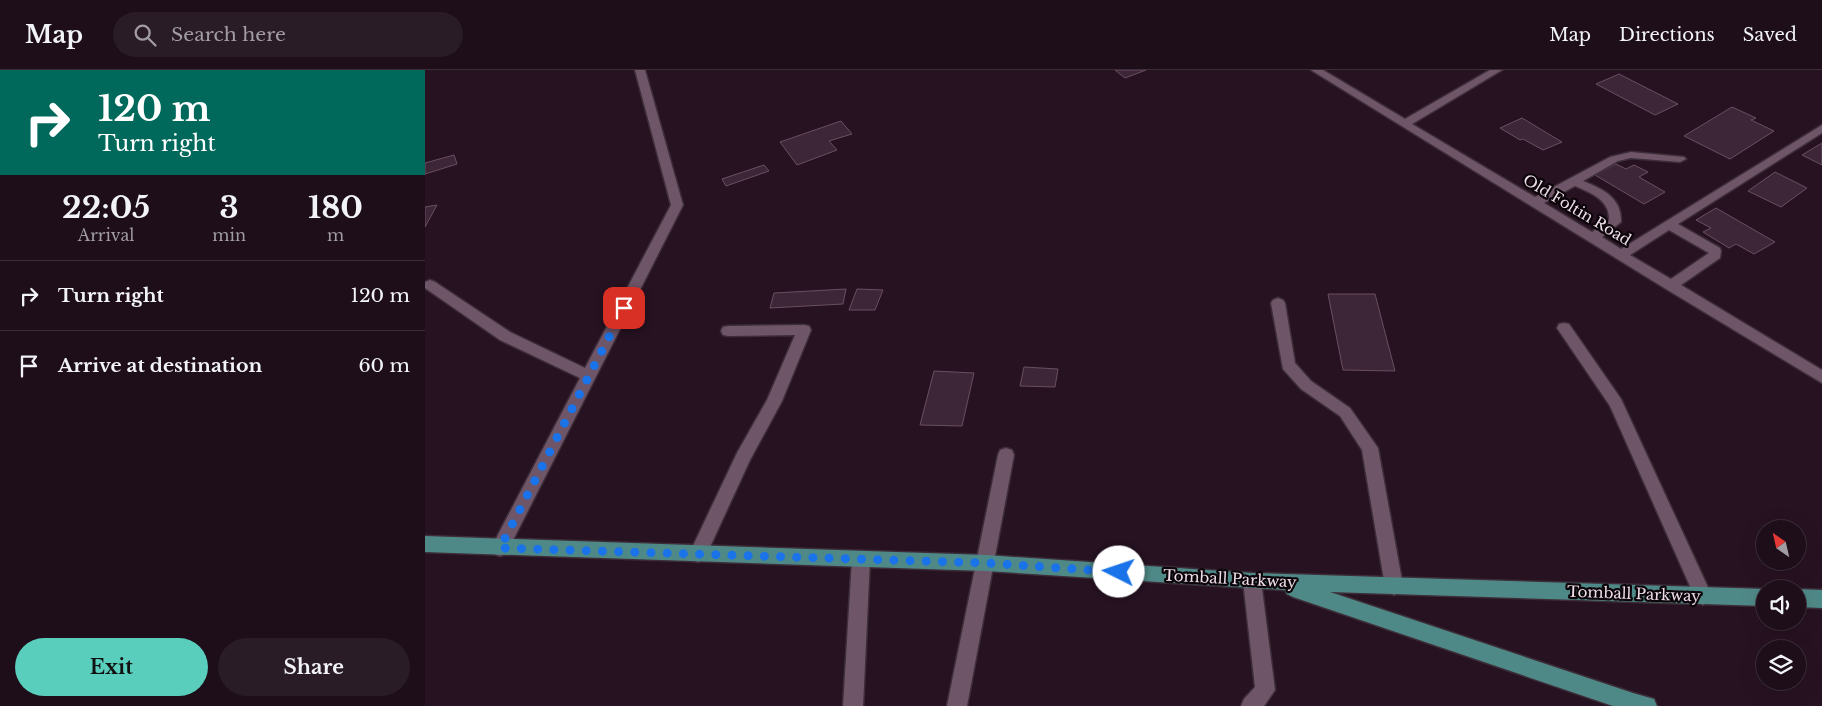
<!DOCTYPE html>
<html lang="en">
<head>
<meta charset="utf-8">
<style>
  body { margin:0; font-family:"Libre Baskerville",serif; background:#2a1c27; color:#f1f3f6; height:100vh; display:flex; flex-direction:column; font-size:19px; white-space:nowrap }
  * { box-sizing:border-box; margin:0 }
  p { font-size:16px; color:#a09ca2 }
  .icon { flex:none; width:28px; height:28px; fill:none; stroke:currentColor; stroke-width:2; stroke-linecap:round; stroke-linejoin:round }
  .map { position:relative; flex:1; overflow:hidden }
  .details { display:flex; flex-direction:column; background:#1d0e1a; width:425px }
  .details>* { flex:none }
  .banner { background:#00695c; color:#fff; overflow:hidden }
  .needle { width:32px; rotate:326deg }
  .controls { position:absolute; left:1331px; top:450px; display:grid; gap:10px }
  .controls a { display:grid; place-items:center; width:50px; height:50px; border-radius:50%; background:#1d0e1a; box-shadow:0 5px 20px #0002,0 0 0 1px #3b2e39; font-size:25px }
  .pin { position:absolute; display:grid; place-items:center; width:42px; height:42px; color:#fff; margin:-21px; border-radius:10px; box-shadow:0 2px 8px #0006 }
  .me { position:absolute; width:55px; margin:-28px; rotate:274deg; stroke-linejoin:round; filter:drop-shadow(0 0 4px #0008) }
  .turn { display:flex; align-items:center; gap:18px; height:105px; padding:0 15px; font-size:22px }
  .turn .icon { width:65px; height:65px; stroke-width:2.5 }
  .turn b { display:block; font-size:35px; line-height:42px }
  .eta { display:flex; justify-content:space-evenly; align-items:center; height:85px; text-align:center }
  .eta b { font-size:30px; font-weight:800; line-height:35px }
  .button { display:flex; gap:10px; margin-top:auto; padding:10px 15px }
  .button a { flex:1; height:58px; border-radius:30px; background:#5acebd; color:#111; font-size:20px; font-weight:800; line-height:58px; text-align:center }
  .button a+a { background:#2a1c27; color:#f1f3f6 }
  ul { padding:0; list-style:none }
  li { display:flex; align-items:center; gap:15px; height:70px; padding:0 15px; border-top:1px solid #3b2e39 }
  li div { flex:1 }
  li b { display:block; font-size:19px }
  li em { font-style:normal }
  header { display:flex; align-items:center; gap:30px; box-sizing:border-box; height:70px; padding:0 25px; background:#1d0e1a; border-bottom:1px solid #3b2e39 }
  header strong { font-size:24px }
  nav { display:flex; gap:28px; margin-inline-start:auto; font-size:18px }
  .search { width:350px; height:45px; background:#2a1c27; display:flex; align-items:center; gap:12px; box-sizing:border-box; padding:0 18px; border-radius:28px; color:#a09ca2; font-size:19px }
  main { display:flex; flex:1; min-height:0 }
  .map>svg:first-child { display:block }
  .building { fill:#3d2637; stroke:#694f62 }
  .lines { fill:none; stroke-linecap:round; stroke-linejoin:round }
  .minor-casing { stroke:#3c2d38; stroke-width:3 }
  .major-casing { stroke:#3c2d38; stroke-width:3 }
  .minor { fill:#6f5568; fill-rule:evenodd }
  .major { fill:#4f8987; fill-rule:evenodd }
  .route { stroke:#1a73e8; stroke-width:9; stroke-dasharray:0 16.2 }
  .labels { text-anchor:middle; stroke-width:4.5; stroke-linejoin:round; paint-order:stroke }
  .street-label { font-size:15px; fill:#eedee9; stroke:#0b0409 }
</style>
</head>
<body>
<header>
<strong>Map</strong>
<div class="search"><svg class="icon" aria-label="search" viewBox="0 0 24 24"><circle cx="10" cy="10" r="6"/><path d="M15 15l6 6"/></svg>Search here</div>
<nav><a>Map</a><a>Directions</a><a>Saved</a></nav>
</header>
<main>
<section class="details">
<div class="banner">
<div class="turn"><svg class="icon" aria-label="right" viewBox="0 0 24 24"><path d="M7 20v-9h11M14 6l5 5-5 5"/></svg><div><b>120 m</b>Turn right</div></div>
</div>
<div class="eta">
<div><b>22:05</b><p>Arrival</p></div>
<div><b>3</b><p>min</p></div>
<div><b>180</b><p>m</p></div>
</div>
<ul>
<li><svg class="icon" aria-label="right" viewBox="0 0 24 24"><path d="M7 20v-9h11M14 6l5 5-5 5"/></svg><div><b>Turn right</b></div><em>120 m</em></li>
<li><svg class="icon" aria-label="arrive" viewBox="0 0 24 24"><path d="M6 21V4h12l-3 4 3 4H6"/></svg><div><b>Arrive at destination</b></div><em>60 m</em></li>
</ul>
<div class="button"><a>Exit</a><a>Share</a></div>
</section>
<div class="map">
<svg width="1397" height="636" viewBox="0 0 1397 636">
  <rect width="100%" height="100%" fill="#271222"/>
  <!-- building -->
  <g class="building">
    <path d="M690,0H721L700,8Z"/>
    <path d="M1194,4L1253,34L1230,45L1171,14Z"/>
    <path d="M1307,37L1331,48L1326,50L1349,61L1305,89L1259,66Z"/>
    <path d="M1097,48L1137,72L1118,80L1098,69L1095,70L1075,58Z"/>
    <path d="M416,51L427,64L404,71L412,80L372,95L355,72Z"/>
    <path d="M1397,73V95L1377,85Z"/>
    <path d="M29,85L32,94L0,104V93Z"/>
    <path d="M1191,94L1201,99L1209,95L1223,102L1214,107L1240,122L1219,134L1170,105Z"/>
    <path d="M339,95L344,101L301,116L297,109Z"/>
    <path d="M1350,102L1382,118L1356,137L1323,121Z"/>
    <path d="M12,135L0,157V137Z"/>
    <path d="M1291,138L1350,172L1329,184L1311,174L1304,178L1278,162L1286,158L1271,150Z"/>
    <path d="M421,219L418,234L345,238L349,223Z"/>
    <path d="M432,219L458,220L450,240H424Z"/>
    <path d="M903,224H950L970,301L918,300Z"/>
    <path d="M599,297L633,299L630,317L595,316Z"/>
    <path d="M509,301L549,303L537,356L495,355Z"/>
  </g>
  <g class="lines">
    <defs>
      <g id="minor">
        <path d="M210,0H220L258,135L81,484L75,486L69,484L66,478L155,308L75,270L0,218V212L5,210L10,212L85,262L160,298L246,135Z"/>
        <path d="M886,0H898L980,49L1065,0H1077L987,54L1110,127L1185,87L1206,82L1259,87L1261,89L1255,92L1206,88L1193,91L1158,111C1178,119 1197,128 1196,152L1177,167L1196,179L1397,55V63L1253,154L1295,178L1296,181L1295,188L1256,215L1397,300V313L1241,219ZM1150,116C1166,123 1185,130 1184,150L1167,162L1119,133ZM1244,160L1284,183L1246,209L1205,185Z"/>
        <path d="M853,228L858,230L860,233L870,293L886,311L925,338L953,378L978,516L975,522L969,525L963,522L960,516L937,380L915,346L876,319L858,299L846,233L848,230Z"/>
        <path d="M1139,253L1144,254L1196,329L1287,526L1284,532L1278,535L1272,532L1185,336L1132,258L1134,254Z"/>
        <path d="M379,255L384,256L386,260L357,331L325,390L279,490L273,492L267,490L264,484L267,478L312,383L342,330L370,265L303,266L298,265L296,261L298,257L303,256Z"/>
        <path d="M581,378L587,380L589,385L542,636H522L573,385L575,380Z"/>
        <path d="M436,481L442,483L445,489L438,636H418L427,489L430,483Z"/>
        <path d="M827,503L833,505L836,511L850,620L839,636H816L819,629L830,617L818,511L821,505Z"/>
      </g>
      <g id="major">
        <path d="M0,466L561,485L827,503L1341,519L1340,536L905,522L1208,623L1229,629L1232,636H1188L868,527L862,524L860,520L561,501L0,482Z"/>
        <path d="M1372,519L1397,520V538L1372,537Z"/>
      </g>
    </defs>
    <!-- minor casing -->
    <use href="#minor" class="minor-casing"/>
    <!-- major casing -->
    <use href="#major" class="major-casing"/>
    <!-- minor -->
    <use href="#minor" class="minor"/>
    <!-- major -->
    <use href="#major" class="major"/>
  </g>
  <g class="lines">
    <!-- route -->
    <path class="route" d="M199,238L75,478L561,493L694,502"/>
  </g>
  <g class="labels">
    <!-- street labels -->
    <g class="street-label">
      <text transform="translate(1152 140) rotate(31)" y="5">Old Foltin Road</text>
      <text transform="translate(805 509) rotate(3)" y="5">Tomball Parkway</text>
      <text transform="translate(1209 524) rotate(2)" y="5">Tomball Parkway</text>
    </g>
  </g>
</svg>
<div class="controls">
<a><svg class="needle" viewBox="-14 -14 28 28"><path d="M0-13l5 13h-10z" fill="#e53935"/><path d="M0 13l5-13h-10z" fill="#a09ca2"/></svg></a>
<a><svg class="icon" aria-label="sound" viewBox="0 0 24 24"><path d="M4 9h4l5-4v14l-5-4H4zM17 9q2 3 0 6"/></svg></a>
<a><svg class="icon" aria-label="layers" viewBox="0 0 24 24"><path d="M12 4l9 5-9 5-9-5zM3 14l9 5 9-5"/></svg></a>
</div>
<div class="pin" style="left:199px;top:238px;background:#d93025"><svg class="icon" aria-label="arrive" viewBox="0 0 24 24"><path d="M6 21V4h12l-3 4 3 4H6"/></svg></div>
<svg class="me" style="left:694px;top:502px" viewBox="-20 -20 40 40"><circle r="19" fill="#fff"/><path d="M0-13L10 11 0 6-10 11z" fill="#1a73e8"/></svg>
</div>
</main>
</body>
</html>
